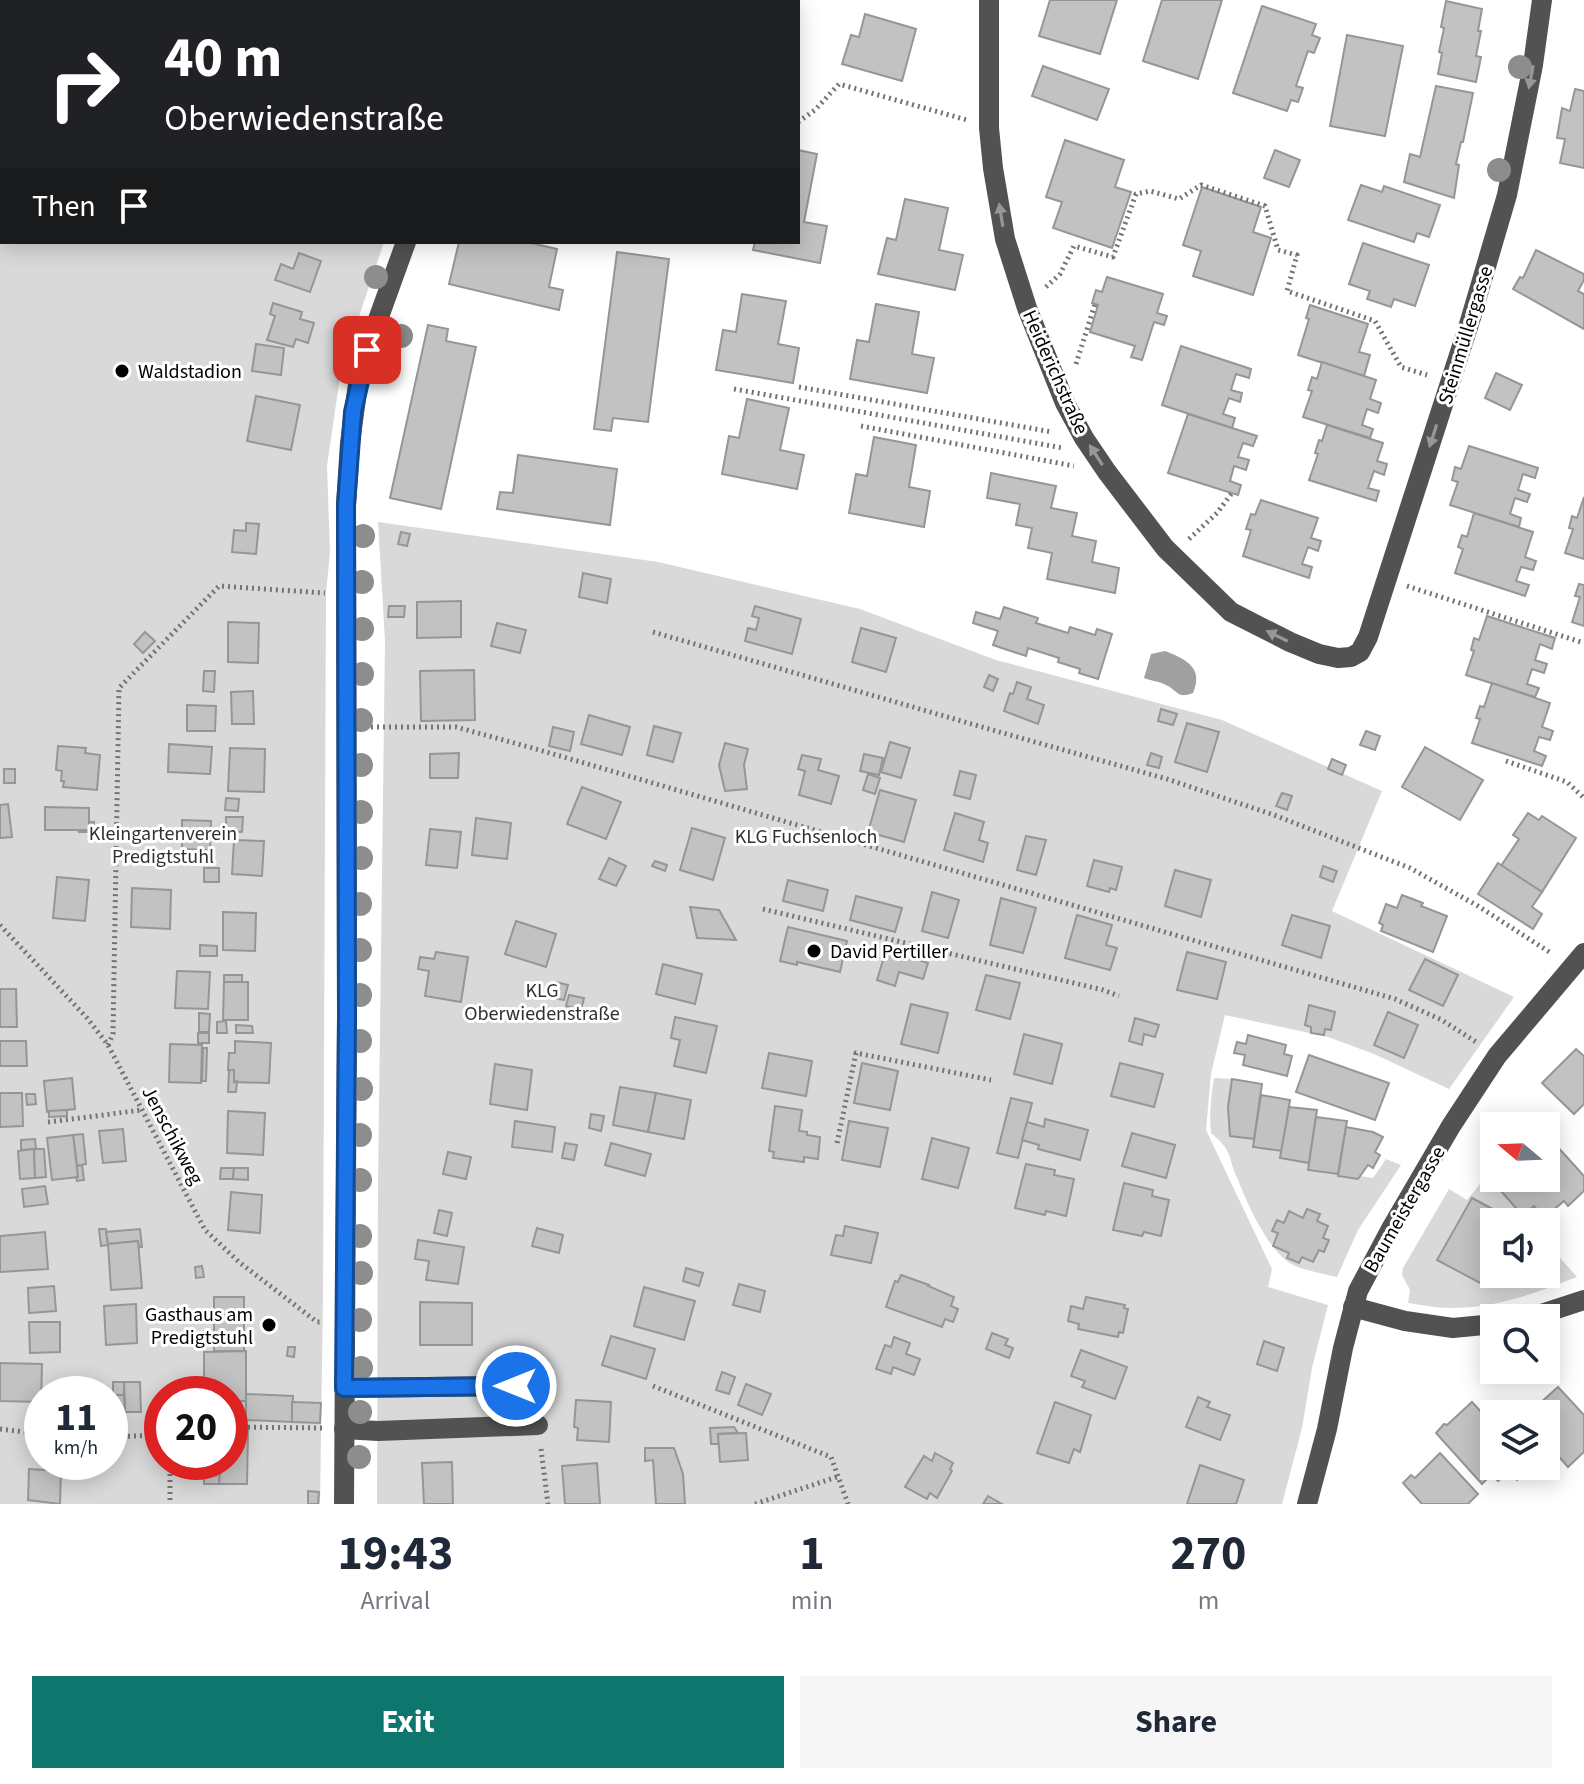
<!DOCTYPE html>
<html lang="en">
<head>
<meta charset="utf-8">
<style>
  body { margin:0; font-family:"Source Sans 3",sans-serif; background:#f6f6f7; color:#1f2937; height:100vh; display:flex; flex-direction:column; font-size:30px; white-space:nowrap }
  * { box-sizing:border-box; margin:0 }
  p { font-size:26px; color:#747a83 }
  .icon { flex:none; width:44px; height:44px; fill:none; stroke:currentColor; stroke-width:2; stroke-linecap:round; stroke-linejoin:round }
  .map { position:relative; height:1504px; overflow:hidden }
  .sheet { display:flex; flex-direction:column; background:#fff; flex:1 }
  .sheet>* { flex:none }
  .hud { position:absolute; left:0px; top:0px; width:800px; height:244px; box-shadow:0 4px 20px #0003; background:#202124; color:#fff; overflow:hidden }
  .needle { width:52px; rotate:289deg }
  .tools { position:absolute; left:1480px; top:1112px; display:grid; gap:16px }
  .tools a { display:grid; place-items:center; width:80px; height:80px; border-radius:0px; background:#fff; box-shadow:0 4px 20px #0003; font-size:40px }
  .speed { position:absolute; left:24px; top:1376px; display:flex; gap:16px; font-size:40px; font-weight:700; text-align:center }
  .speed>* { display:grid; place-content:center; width:104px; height:104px; border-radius:50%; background:#fff; box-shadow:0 4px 20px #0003; line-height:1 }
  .speed small { font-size:20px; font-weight:400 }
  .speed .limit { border:12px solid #d22; background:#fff; color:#111 }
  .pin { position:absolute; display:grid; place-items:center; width:68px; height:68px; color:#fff; margin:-34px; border-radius:16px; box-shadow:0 4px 12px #0006 }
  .me { position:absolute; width:88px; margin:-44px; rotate:270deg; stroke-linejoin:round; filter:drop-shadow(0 0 6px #0008) }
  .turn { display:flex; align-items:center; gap:28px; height:168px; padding:0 32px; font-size:36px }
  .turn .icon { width:104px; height:104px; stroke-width:2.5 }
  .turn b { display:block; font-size:56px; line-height:68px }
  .then { display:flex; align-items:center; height:76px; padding:0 32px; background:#0003; gap:16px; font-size:30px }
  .eta { display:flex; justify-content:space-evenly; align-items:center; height:136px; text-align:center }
  .eta b { font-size:48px; font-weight:700; line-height:56px }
  .primary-button { display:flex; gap:16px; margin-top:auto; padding:16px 32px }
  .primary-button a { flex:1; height:92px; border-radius:0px; background:#0f766e; color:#fff; font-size:32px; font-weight:700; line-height:92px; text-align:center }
  .primary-button a+a { background:#f6f6f7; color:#1f2937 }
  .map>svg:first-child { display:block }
  .green { fill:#d9d9d9; fill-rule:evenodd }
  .water { fill:#a0a0a0 }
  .building { fill:#c2c2c2; stroke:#969696; stroke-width:2 }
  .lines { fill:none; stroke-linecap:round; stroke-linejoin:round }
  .path { stroke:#747474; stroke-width:5; stroke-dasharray:2 4; stroke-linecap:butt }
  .minor { stroke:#525252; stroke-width:20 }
  .tree { fill:#8d8d8d }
  .oneway { fill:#979797 }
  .route-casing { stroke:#114b97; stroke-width:20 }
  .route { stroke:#1a73e8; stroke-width:14 }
  .poi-dot { fill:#000; stroke:#fff; stroke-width:3 }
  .labels { text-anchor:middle; stroke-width:6; stroke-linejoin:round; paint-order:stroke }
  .street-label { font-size:20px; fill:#000; stroke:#fff }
  .poi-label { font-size:20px; fill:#000; stroke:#fff; text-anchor:start }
  .park-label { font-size:20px; fill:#303030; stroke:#fff }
</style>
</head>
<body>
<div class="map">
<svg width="1584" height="1504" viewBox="0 0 1584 1504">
  <rect width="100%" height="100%" fill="#fff"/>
  <!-- green -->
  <g class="green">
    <path d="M0,0H457V2H2V242H384L341,370L327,466L330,552L326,594L323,1295L320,1504H0ZM42,1394H110V1462H42ZM162,1394H230V1462H162Z"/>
    <path d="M378,522L658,562L860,609L996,660L1222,720L1382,791L1332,911L1514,997L1449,1089L1374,1054L1328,1037L1225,1015L1211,1074L1206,1130L1272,1269L1268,1287L1328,1305L1312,1368L1302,1428L1282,1504H377L378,1185L385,641Z"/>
    <path d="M1214,1078L1232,1079L1230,1135L1254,1139V1148L1282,1151L1281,1158L1309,1163L1308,1170L1338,1174L1358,1179L1360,1176L1373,1178L1386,1159L1401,1165L1358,1230L1337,1277C1324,1274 1308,1271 1295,1266C1270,1255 1248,1205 1238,1180C1227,1156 1234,1152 1211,1133C1209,1114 1211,1097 1214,1078Z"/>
    <path d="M1487,1175L1529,1222H1494V1274H1546V1242L1577,1277C1536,1293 1496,1308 1451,1308C1437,1308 1422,1305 1408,1303L1410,1290L1402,1275L1403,1268L1449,1189L1467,1200Z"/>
  </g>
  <!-- water -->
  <path class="water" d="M1165,651C1186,659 1204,668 1193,693C1176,699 1179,691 1166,685C1159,681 1151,681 1144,678L1151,654Z"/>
  <!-- building -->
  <g class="building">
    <path d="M0,0H154L158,2H2V114L0,113Z"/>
    <path d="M220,0H253L251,2H222Z"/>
    <path d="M575,0H647L650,2H573Z"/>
    <path d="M1050,0H1117L1100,54L1039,36Z"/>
    <path d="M1162,0H1222L1198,79L1143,61Z"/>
    <path d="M1446,1L1482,9L1478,31H1481L1476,56L1481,57L1476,82L1438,74L1442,53L1439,52L1444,28L1441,27Z"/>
    <path d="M1262,6L1316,24L1312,35L1320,38L1314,53L1308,51L1296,86L1303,88L1298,102L1291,100L1287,111L1233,93Z"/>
    <path d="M865,14L916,29L902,81L842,64L851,35L859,37Z"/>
    <path d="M1347,35L1403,46L1385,136L1330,126Z"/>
    <path d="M1043,66L1109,89L1097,120L1032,96Z"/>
    <path d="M1436,86L1473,93L1463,142H1461L1456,164L1459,165L1454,198L1404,182L1410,154L1420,157Z"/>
    <path d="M1575,89L1584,91V168L1560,163L1565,139L1557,138L1562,108L1570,111Z"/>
    <path d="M1065,140L1124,160L1115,187L1131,192L1112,248L1053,228L1062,202L1046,197Z"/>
    <path d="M798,150L817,154L804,222L827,226L820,263L753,250L755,242H798Z"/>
    <path d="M1275,150L1300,160L1289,187L1264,178Z"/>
    <path d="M1361,185L1382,192L1384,186L1440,205L1429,237L1417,233L1414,242L1348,220Z"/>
    <path d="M1202,187L1261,207L1253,232L1271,238L1253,295L1193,276L1201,251L1183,245Z"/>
    <path d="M905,199L948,208L939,250L963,255L955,290L878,274L887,238L896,240Z"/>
    <path d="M459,242H527L557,249L549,287L563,290L559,310L449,284Z"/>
    <path d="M1363,243L1429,265L1415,306L1394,299L1391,307L1367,299L1370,291L1349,284Z"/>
    <path d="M1536,250L1584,274V280L1578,291L1584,294V329L1513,289L1520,277L1523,278Z"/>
    <path d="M617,252L669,259L648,422L613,418L611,431L594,429Z"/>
    <path d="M299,253L321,261L310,292L275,280L281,264L293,269Z"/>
    <path d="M1107,277L1163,294L1157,313L1167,316L1164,325L1154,322L1142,360L1131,357L1135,346L1090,332L1098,305L1092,303L1096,290L1102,292Z"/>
    <path d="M742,294L786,301L778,344L799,348L793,383L716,370L723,330L736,332Z"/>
    <path d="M273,303L302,312L300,319L314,323L308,343L296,339L293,347L267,340L275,316L270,314Z"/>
    <path d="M876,304L919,312L912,354L934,358L927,393L850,379L857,340L869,342Z"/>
    <path d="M1310,305L1368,324L1359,352L1370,355L1364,376L1298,355L1309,319L1306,318Z"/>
    <path d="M428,325L448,329L446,341L476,347L441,509L390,498Z"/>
    <path d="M256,344L284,348L281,375L252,371Z"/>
    <path d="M1181,346L1251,369L1249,378L1236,374L1231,390L1242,393L1240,402L1229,398L1223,414L1235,418L1232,428L1162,405Z"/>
    <path d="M1322,362L1376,380L1370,399L1381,403L1378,413L1367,409L1362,425L1373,429L1370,438L1303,417L1312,391L1308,390L1312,377L1317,379Z"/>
    <path d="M1496,373L1522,385L1510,410L1485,398Z"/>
    <path d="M256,396L300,405L291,450L247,441Z"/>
    <path d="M747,399L789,408L780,450L804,455L797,489L722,474L729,436L739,438Z"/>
    <path d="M1188,414L1257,436L1253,446L1243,443L1238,457L1249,460L1246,470L1234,466L1230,481L1241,485L1238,495L1168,473Z"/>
    <path d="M1327,425L1383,443L1377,461L1387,464L1384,475L1374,471L1368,488L1379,491L1376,501L1309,480L1318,454L1315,453L1319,440L1322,441Z"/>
    <path d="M874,437L916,445L909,487L930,491L924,527L849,513L856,474L867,476Z"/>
    <path d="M1469,446L1538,468L1535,478L1523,474L1518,490L1530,494L1527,502L1515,498L1510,514L1521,518L1519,527L1450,505L1458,482L1452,480L1455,467L1461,469Z"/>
    <path d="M518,455L617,469L610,525L497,509L500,492L513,493Z"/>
    <path d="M991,473L1056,486L1051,508L1077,513L1072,536L1096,541L1092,562L1119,568L1115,593L1047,579L1052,553L1028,548L1032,528L1016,525L1020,504L987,498Z"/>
    <path d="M1584,497V559L1565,553L1573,529L1569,528L1572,516L1577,518Z"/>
    <path d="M1261,500L1318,518L1311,538L1321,541L1318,551L1308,547L1302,564L1312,567L1309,578L1243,556L1251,530L1246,529L1251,514L1255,515Z"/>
    <path d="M1474,513L1533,532L1525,557L1536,561L1533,570L1521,567L1516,581L1529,585L1525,596L1455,573L1463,549L1458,547L1462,535L1467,537Z"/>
    <path d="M246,523L259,524L256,554L232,552L234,530L246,531Z"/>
    <path d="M401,532L410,534L407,546L398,544Z"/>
    <path d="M583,573L611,579L607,603L579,597Z"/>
    <path d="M1579,584L1584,585V626L1572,622L1580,597L1575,596Z"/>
    <path d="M461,601V637L417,638V602Z"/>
    <path d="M389,606H405L404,617H388Z"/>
    <path d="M755,606L801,619L792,654L745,641L748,628L756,630L759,618L752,616Z"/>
    <path d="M1004,607L1038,618L1036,623L1068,633L1070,627L1095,635L1097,629L1112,634L1098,679L1079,673L1080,669L1058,662L1059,658L1028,648L1026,656L993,645L998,631L973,623L976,612L1000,619Z"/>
    <path d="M1487,616L1555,638L1552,649L1540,644L1535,660L1547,664L1544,673L1532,669L1527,684L1539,688L1535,697L1466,675L1474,651L1471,650L1474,638L1479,640Z"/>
    <path d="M228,622L259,623L258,663L228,662Z"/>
    <path d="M497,623L526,630L520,653L491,646Z"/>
    <path d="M861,628L896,638L886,672L852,662Z"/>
    <path d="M145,632L155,641L143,653L134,644Z"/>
    <path d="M474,670L475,720L421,721L420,671Z"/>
    <path d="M204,671H215L214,692L203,691Z"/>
    <path d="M989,675L998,679L993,691L984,687Z"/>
    <path d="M1017,682L1031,687L1027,699L1044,705L1038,724L1004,711L1010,693L1013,694Z"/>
    <path d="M1492,683L1550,703L1542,727L1553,731L1550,740L1539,737L1534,751L1546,756L1542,766L1472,743L1480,719L1476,718L1480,706L1484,707Z"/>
    <path d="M253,691L254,724H232L231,692Z"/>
    <path d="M187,705L216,706L215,731H187Z"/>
    <path d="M1161,709L1177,714L1173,725L1158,721Z"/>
    <path d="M589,715L630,727L622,755L581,744Z"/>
    <path d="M1187,723L1219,732L1207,772L1175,762Z"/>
    <path d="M654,726L681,733L673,762L647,755Z"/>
    <path d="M553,727L574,732L570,751L549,746Z"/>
    <path d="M1366,731L1380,736L1375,750L1360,745Z"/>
    <path d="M890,742L910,748L901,778L881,772Z"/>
    <path d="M725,743L748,749L744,765L747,789L725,791L719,765Z"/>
    <path d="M169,744L212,747L210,774L168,772Z"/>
    <path d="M58,746L86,748L85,753L100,755L97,790L63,787L64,781H61L62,771L56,770Z"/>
    <path d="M1425,747L1483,780L1460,820L1402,787Z"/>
    <path d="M230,748L265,749L264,792L228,791Z"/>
    <path d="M459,753L458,778H430V754Z"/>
    <path d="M1151,753L1162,757L1159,768L1147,765Z"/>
    <path d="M864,754L883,758L879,775L860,771Z"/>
    <path d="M802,755L821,759L818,770L839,776L831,804L799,795L805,771L798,769Z"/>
    <path d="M1332,759L1346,765L1342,775L1328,769Z"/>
    <rect x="4" y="769" width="11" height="14"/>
    <path d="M960,771L976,775L970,799L954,795Z"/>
    <path d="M868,774L880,778L875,794L863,790Z"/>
    <path d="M582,787L621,802L606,839L567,824Z"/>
    <path d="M880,790L916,800L904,842L868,832Z"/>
    <path d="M1282,793L1292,796L1287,810L1276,806Z"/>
    <path d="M226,798L239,799L238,811L225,810Z"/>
    <path d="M8,804L12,837L0,838V805Z"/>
    <path d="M45,807L89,808V830H45Z"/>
    <path d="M955,813L984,822L979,840L988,843L983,862L944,850Z"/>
    <path d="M1528,813L1539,820L1542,816L1576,838L1542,892L1501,866L1519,839L1513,835Z"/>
    <path d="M226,817H243L242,832L226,831Z"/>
    <path d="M476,818L511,823L507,859L472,855Z"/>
    <path d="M182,820L211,821L210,850L182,849Z"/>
    <path d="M89,822H94L93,832H79L78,830H89Z"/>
    <path d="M692,828L725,838L713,880L680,870Z"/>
    <path d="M430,829L461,832L457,868L426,865Z"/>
    <path d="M1026,836L1046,840L1036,875L1017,870Z"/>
    <path d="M234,840L264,841L262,876L232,874Z"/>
    <path d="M609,858L626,866L616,886L599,879Z"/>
    <path d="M1094,860L1122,867L1116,890L1110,888L1109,892L1087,886Z"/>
    <path d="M655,861L667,865L665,871L652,866Z"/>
    <path d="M1498,863L1542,892L1532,907L1542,914L1533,929L1478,894Z"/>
    <path d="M1323,866L1337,871L1333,882L1320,877Z"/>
    <rect x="204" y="868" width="15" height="14"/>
    <path d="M1175,870L1211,880L1201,917L1165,906Z"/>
    <path d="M57,877L89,880L85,921L53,918Z"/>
    <path d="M788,880L828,890L823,911L783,901Z"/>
    <path d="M132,888L171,890L170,929L131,927Z"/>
    <path d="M932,892L959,900L948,938L922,931Z"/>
    <path d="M1402,895L1423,903L1421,906L1447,916L1433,952L1381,931L1383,925L1379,923L1386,904L1397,908Z"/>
    <path d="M856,896L902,908L895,932L850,920Z"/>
    <path d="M1001,898L1036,908L1023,953L990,945Z"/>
    <path d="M690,907L719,910L736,940L697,938Z"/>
    <path d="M223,912L256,913L255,951L223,950Z"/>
    <path d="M1077,915L1112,925L1106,945L1117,948L1110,970L1065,958Z"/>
    <path d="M1292,915L1330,926L1321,958L1282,945Z"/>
    <path d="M516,921L556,934L546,967L505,954Z"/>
    <path d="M788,927L847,941L840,972L797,962V965L780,961Z"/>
    <path d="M200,945L217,946V956H200Z"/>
    <path d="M886,950L928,963L923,979L899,972L895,986L877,980Z"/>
    <path d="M436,952L468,957L461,1002L425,996L429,971L418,969L420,957L434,959Z"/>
    <path d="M1187,952L1226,962L1217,999L1177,990Z"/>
    <path d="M1425,959L1458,975L1443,1006L1409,990Z"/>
    <path d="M663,964L702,974L695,1004L656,994Z"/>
    <path d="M177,971L210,972L208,1009L175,1008Z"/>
    <rect x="224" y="975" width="18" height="7"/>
    <path d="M986,975L1020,983L1010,1019L976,1010Z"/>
    <path d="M224,982H248V1020H223Z"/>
    <path d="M556,982L568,985L564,1000L553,998Z"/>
    <path d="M0,989H16L17,1027H0Z"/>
    <path d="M569,995L584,998L581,1010L566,1006Z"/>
    <path d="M911,1004L948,1013L938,1053L901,1044Z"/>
    <path d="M1309,1005L1335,1012L1331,1030L1325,1029L1324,1035L1311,1033V1027L1305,1025Z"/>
    <path d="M1388,1012L1418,1025L1404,1058L1374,1045Z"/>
    <path d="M199,1013L210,1014L209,1032H199Z"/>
    <path d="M675,1017L717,1026L706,1073L674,1066L680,1040L671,1038Z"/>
    <path d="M1135,1018L1159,1025L1155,1037L1144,1034L1142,1045L1129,1041Z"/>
    <path d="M226,1021L227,1033H217V1022Z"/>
    <path d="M236,1025L252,1026L253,1033H236Z"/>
    <rect x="198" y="1033" width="11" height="10"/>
    <path d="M1024,1034L1062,1044L1052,1084L1014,1074Z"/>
    <path d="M1248,1035L1286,1045L1284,1054L1292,1056L1287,1076L1243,1065L1245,1055L1234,1053L1237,1042L1246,1044Z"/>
    <path d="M0,1041H26L27,1066H0Z"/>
    <path d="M235,1041L271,1043L269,1083L234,1082V1070H228L229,1053H235Z"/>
    <path d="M170,1044L202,1045L201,1083L169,1082Z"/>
    <path d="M203,1048H207L206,1081H202Z"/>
    <path d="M1576,1049L1584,1056V1104L1574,1114L1542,1083Z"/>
    <path d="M769,1053L812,1061L806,1096L762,1088Z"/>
    <path d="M1309,1055L1389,1083L1375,1120L1296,1092Z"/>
    <path d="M862,1063L898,1071L890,1110L854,1103Z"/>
    <path d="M1120,1063L1163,1074L1154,1107L1111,1096Z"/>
    <path d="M495,1064L532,1070L527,1110L490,1104Z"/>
    <path d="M229,1070H234V1082L237,1081L236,1092H228Z"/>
    <path d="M72,1078L75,1109L47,1112L44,1081Z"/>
    <path d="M1232,1079L1262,1084L1254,1139L1230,1136L1228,1107Z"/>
    <path d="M620,1087L656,1093L648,1132L613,1125Z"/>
    <path d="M0,1093H22L23,1126L0,1127Z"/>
    <path d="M656,1093L691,1100L684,1139L648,1132Z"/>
    <path d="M26,1094H35L36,1104L27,1105Z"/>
    <path d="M1261,1095L1290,1100L1282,1151L1253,1147Z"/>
    <path d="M1011,1098L1032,1103L1018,1158L997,1153Z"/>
    <path d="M775,1106L802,1110L799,1131L807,1132V1135L820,1137L818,1159L804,1157V1162L773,1158L774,1152L769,1151Z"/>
    <path d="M1289,1107L1317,1110L1309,1163L1280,1158Z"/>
    <path d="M67,1110V1116L49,1117V1111Z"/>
    <path d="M228,1111L265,1113L263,1155L227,1153Z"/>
    <path d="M591,1114L604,1116L601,1131L589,1128Z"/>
    <path d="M1316,1117L1347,1121L1338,1174L1308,1170Z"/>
    <path d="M1045,1119L1088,1130L1080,1160L1038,1149L1039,1145L1022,1140L1027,1122L1044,1127Z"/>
    <path d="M515,1121L555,1127L552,1152L512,1147Z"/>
    <path d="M849,1121L888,1128L880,1167L842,1160Z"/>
    <path d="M1346,1127L1373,1132L1383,1137L1375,1152L1380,1155L1373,1168L1368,1165L1358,1179L1338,1176Z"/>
    <path d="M123,1129L126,1161L103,1163L99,1131Z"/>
    <path d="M1132,1133L1175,1145L1166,1178L1122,1166Z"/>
    <path d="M83,1134L86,1164L77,1166L73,1135Z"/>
    <path d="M1546,1134L1584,1176V1191L1568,1206L1564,1201L1544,1218L1534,1206L1523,1216L1487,1175L1494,1169V1178H1546Z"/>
    <path d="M73,1135L78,1177L52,1180L47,1138Z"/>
    <path d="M932,1138L969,1148L958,1188L922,1179Z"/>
    <path d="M35,1139L36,1149L21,1150V1140Z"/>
    <path d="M565,1143L577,1145L574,1160L562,1158Z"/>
    <path d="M611,1143L651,1154L645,1176L605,1165Z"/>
    <path d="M34,1149L35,1178L20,1179L18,1151Z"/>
    <path d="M34,1149H44L46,1177L35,1178Z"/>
    <path d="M448,1152L471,1157L466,1179L443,1174Z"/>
    <path d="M1026,1164L1055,1170L1054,1175L1074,1179L1066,1216L1046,1211L1045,1215L1015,1208Z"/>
    <path d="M82,1165L84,1180L77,1181L76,1177H78L77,1166Z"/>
    <path d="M221,1168H234L233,1179H220Z"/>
    <path d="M234,1168H248V1180L233,1179Z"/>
    <path d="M1124,1183L1153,1190L1152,1196L1169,1200L1161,1236L1144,1232L1142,1236L1113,1230Z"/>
    <path d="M45,1186L48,1204L24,1207L22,1189Z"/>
    <path d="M231,1192L262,1195L260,1233L228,1230Z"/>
    <path d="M1472,1198L1517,1222H1494V1269L1484,1285L1437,1260Z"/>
    <path d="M1307,1209L1320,1214L1317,1221L1328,1226L1323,1238L1329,1240L1324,1252L1319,1250L1313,1262L1302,1257L1299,1263L1287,1258L1289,1253L1273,1246L1278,1233L1272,1231L1277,1220L1284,1223L1289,1211L1303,1218Z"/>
    <path d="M439,1210L452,1213L447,1236L434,1233Z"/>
    <path d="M845,1226L878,1233L871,1263L831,1255L836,1235L843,1236Z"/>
    <path d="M537,1228L563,1235L559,1253L532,1246Z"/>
    <path d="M99,1229H106L108,1245L101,1246Z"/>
    <path d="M140,1229L142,1247H139L138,1241L108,1244L106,1232Z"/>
    <path d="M45,1232L48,1269L0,1272V1236Z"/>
    <path d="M418,1240L464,1247L458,1284L426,1280L429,1261L415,1259Z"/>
    <path d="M138,1241L142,1288L111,1290L108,1244Z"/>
    <path d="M202,1266L204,1277L196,1278L195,1267Z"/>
    <path d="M686,1268L703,1273L699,1286L683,1281Z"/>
    <path d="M901,1275L929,1285L928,1286L954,1297L951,1306L958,1309L953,1322L945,1319L942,1327L886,1307L895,1281L898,1282Z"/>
    <path d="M739,1284L765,1291L760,1312L733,1305Z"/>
    <path d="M54,1286L56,1311L29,1313L28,1288Z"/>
    <path d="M644,1287L695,1301L684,1340L634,1326Z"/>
    <rect x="214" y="1297" width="30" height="54"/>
    <path d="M1086,1297L1125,1305L1124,1308L1128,1309L1123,1333L1119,1332L1118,1337L1078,1329L1079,1324L1068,1321L1071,1306L1083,1309Z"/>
    <path d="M420,1302L472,1303V1345H420Z"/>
    <path d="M136,1304L137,1343L106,1345L104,1306Z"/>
    <path d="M29,1322H60V1352L30,1353Z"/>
    <path d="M992,1333L1008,1339L1005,1345L1013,1348L1009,1358L986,1349Z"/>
    <path d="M611,1336L655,1349L646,1379L602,1365Z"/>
    <path d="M894,1337L910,1343L906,1354L920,1359L914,1375L893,1367L891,1374L876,1369L885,1345L891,1347Z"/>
    <path d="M1264,1341L1284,1348L1277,1371L1257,1364Z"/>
    <path d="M288,1347H295L294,1357L287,1356Z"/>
    <path d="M1081,1350L1127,1367L1115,1399L1082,1387L1085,1381L1071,1376Z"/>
    <path d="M246,1351V1401H230V1394H204V1352Z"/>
    <path d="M0,1363L42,1364L41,1402L0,1401Z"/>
    <path d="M722,1372L735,1377L729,1394L716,1390Z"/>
    <rect x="113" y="1382" width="11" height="13"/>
    <path d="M124,1382H140L141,1412H125Z"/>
    <path d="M746,1384L771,1394L762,1415L738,1405Z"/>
    <path d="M1558,1387L1584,1415V1452L1568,1467L1553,1450L1547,1454L1546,1453V1414H1528Z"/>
    <path d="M246,1394L293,1396L292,1422L246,1420Z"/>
    <path d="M110,1395H124L125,1412L110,1413Z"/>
    <path d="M1198,1397L1210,1402L1207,1407L1230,1415L1220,1440L1186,1427Z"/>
    <path d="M576,1400L611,1402L609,1442L577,1440L578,1428L574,1427Z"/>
    <rect x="230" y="1401" width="16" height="22"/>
    <path d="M292,1402L321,1403L320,1423L292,1422Z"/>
    <path d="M1055,1402L1091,1415L1080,1452L1074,1449L1069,1463L1037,1453Z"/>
    <path d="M1472,1402L1494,1426V1466H1527L1529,1468L1517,1480L1509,1471L1498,1481L1492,1474L1482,1484L1436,1433L1444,1424L1447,1425Z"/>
    <path d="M734,1427L738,1433L718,1434L719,1444H711L710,1428Z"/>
    <path d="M230,1431H248L247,1484H219L220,1462H230Z"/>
    <path d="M746,1433L748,1460L720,1462L718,1434Z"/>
    <path d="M645,1448H674L683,1474L685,1504H656L653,1460L645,1461Z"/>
    <path d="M935,1453L953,1463L950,1469L952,1471L937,1498L930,1493L927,1499L905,1487L924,1456L932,1461Z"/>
    <path d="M1440,1453L1478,1494L1468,1504H1422L1403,1483L1411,1475L1415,1478Z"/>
    <path d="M204,1462H220L219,1484H204Z"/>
    <path d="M452,1462L453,1504H424L422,1463Z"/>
    <path d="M597,1463L600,1504H565L562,1466Z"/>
    <path d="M1200,1465L1244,1480L1236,1504H1187Z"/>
    <path d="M29,1469L61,1471L60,1504L28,1500Z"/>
    <path d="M308,1491L319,1492L318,1504H308Z"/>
    <path d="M988,1496L1002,1504H983Z"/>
  </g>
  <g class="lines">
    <!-- path -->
    <g class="path">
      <path d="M378,0L380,2"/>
      <path d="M798,122L815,110L839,84L967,120"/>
      <path d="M1046,287L1060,274L1074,246L1113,257L1136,194L1150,191L1179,199L1201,185L1265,206L1278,250L1297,255L1287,291L1375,321L1401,367L1427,375"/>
      <path d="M1076,364L1095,304"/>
      <path d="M799,387L1052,432"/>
      <path d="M734,389L1063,448"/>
      <path d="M861,426L1074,466"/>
      <path d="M1189,539L1217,513L1232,493"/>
      <path d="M1407,586L1584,643"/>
      <path d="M653,632L996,731L1167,779L1274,815L1410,868L1478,906L1551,953"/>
      <path d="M371,727H456L536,749L1395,999L1442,1020L1476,1042"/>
      <path d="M1506,761L1567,782L1584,798"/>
      <path d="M763,909L1103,990L1119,996"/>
      <path d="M0,925L87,1018L108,1045L205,1230L239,1262L317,1322H321"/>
      <path d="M108,1045L113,1034L119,688L219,586L325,593"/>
      <path d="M48,1122L142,1110"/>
      <path d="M837,1143L856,1053L991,1080"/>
      <path d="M653,1386L831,1457L848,1504"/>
      <path d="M230,1427L323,1428"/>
      <path d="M0,1429L42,1434"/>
      <path d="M110,1437L162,1435"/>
      <path d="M541,1449L548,1504"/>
      <path d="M170,1462V1504"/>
      <path d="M755,1504L837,1477"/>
    </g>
    <!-- minor -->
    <g class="minor">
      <path d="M989,0V128L993,168L1005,239L1027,308L1065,403L1084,438L1107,472L1165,548L1231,612L1290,642L1319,654L1338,658L1351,657L1360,652L1368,637L1470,321L1507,195L1533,65L1542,0"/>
      <path d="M478,2L480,0"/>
      <path d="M1353,1307L1405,1321L1453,1328L1494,1324"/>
      <path d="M1529,1318L1584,1300"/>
      <path d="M344,1388L516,1386"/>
      <path d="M344,1429L378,1431L538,1425"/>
      <path d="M344,1504L347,1017L346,505L350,443L358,384L367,350L406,242"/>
      <path d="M1307,1504L1327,1429L1343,1348L1358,1291L1392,1227L1451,1126L1497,1056L1584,953"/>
    </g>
  </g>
  <!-- trees -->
  <g class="tree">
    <circle cx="1520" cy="67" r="12"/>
    <circle cx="1499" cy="170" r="12"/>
    <circle cx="376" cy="277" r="12"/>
    <circle cx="401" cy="336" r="12"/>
    <circle cx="363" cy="536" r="12"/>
    <circle cx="362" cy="582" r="12"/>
    <circle cx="362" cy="629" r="12"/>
    <circle cx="362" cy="674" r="12"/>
    <circle cx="361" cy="720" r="12"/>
    <circle cx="361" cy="765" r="12"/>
    <circle cx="361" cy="812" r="12"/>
    <circle cx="361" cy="858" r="12"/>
    <circle cx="360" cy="904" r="12"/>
    <circle cx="360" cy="950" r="12"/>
    <circle cx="360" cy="995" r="12"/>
    <circle cx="360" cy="1041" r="12"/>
    <circle cx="361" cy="1089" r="12"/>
    <circle cx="360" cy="1135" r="12"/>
    <circle cx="360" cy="1180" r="12"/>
    <circle cx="360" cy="1236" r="12"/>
    <circle cx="361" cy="1273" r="12"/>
    <circle cx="360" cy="1320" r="12"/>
    <circle cx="361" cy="1368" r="12"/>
    <circle cx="360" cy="1412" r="12"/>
    <circle cx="359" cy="1457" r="12"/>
  </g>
  <!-- one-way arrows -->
  <defs><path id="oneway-solid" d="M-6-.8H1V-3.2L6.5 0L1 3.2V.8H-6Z" transform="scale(2)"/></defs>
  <g class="oneway">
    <use href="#oneway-solid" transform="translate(1531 77) rotate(101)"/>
    <use href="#oneway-solid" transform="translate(1001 215) rotate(-99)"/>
    <use href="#oneway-solid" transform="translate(1433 436) rotate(108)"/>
    <use href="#oneway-solid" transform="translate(1096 455) rotate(-123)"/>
    <use href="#oneway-solid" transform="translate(1277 636) rotate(-154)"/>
  </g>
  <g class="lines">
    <defs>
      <path id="route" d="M367,350L353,412L346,505L347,1017L344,1388L516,1386"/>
    </defs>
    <!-- route casing -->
    <use href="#route" class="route-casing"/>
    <!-- route -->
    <use href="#route" class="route"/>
  </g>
  <!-- markers -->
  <g class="poi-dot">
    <circle cx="122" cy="371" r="8"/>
    <circle cx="814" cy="951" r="8"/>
    <circle cx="269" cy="1325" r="8"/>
  </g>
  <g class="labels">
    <!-- street labels -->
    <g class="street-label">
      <text transform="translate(1465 335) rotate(-73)" y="7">Steinmüllergasse</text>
      <text transform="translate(1056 372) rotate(66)" y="7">Heiderichstraße</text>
      <text transform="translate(173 1135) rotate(62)" y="7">Jenschikweg</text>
      <text transform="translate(1404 1209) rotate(-60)" y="7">Baumeistergasse</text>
    </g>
    <!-- poi labels -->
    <g class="poi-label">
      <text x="138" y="378">Waldstadion</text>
      <text x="830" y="958">David Pertiller</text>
      <text x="253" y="1321" text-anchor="end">Gasthaus am<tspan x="253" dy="23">Predigtstuhl</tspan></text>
    </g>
    <!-- park labels -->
    <g class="park-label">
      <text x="163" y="840">Kleingartenverein<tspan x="163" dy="23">Predigtstuhl</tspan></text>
      <text x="806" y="843">KLG Fuchsenloch</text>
      <text x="542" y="997">KLG<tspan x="542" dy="23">Oberwiedenstraße</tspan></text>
    </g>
  </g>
</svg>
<div class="tools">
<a><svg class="needle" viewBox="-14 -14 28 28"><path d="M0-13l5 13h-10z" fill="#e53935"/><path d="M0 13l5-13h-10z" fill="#747a83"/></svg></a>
<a><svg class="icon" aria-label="sound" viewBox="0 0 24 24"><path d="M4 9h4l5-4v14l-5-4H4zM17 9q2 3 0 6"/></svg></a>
<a><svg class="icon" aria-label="search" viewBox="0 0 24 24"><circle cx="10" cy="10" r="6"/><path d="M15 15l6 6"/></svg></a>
<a><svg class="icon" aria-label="layers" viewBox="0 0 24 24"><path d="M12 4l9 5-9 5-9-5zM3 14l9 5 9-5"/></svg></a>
</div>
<div class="speed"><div>11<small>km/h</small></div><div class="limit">20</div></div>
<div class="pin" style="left:367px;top:350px;background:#d93025"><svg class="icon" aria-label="arrive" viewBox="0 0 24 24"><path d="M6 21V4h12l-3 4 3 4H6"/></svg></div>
<svg class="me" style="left:516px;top:1386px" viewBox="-20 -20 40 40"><circle r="17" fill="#1a73e8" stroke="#fff" stroke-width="3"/><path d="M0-11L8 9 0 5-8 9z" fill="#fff"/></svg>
<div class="hud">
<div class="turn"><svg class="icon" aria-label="right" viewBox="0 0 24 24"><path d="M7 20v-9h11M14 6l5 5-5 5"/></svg><div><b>40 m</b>Oberwiedenstraße</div></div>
<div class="then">Then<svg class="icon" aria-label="arrive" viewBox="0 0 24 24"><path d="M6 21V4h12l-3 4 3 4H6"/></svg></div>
</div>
</div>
<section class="sheet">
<div class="eta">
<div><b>19:43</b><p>Arrival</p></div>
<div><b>1</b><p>min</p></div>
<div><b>270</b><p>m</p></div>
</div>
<div class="primary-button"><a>Exit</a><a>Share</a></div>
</section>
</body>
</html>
